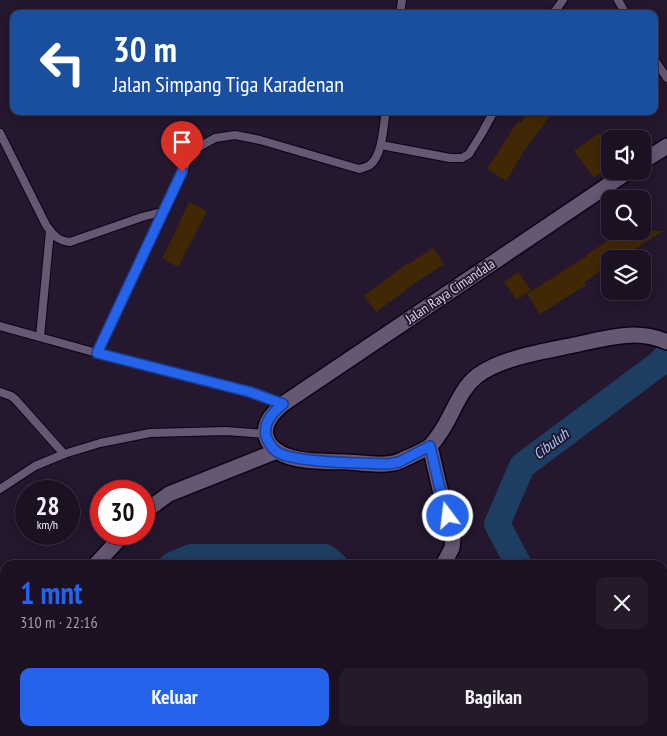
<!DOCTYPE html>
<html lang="id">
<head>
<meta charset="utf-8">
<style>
  body { margin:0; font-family:"PT Sans Narrow",sans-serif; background:#241a2a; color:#f1f3f6; height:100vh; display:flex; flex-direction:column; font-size:19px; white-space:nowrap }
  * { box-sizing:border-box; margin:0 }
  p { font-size:16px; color:#a09da5 }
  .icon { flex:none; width:28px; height:28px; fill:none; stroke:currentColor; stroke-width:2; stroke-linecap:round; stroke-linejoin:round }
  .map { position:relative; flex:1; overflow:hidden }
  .side { position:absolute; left:0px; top:560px; width:668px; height:176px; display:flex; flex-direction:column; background:#1b1122; border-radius:15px 15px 0 0; box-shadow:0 2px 12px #0003,0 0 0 1px #393140 }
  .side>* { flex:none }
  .top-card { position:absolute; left:10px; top:10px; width:648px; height:105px; border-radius:10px; box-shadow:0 2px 12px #0003,0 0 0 1px #393140; background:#1a4fa0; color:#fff; overflow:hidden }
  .fabs { position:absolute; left:601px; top:130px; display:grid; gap:10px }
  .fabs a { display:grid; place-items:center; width:50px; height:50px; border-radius:10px; background:#1b1122; box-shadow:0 2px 12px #0003,0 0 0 1px #393140; font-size:25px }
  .speed { position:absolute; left:15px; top:480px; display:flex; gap:10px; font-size:25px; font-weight:700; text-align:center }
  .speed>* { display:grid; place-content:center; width:65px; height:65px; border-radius:50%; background:#1b1122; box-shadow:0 2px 12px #0003,0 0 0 1px #393140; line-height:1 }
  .speed small { font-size:12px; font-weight:400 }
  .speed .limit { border:8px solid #d22; background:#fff; color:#111 }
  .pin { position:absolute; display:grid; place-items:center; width:42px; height:42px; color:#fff; margin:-51px -21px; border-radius:50% 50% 50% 0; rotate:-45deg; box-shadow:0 0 5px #0007 }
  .pin .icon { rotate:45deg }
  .me { position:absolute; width:55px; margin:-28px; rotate:345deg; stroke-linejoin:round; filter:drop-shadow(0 0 4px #0008) }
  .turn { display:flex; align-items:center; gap:18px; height:105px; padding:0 20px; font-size:22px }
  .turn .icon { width:65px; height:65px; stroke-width:2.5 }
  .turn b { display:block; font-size:35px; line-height:42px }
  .round { display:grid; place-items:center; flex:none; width:52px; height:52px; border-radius:10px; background:#241a2a }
  .summary { display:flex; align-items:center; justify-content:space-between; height:85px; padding:0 20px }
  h1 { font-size:30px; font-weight:700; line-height:38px; color:#2563eb }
  .action { display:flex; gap:10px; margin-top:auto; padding:10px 20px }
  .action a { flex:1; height:58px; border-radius:10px; background:#2563eb; color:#fff; font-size:20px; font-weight:700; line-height:58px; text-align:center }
  .action a+a { background:#241a2a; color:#f1f3f6 }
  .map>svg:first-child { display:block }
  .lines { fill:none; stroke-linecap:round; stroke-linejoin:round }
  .river { stroke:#1d3d62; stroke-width:26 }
  .building { fill:#412805 }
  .lane-casing { stroke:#0d0315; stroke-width:10 }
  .street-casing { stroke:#0d0315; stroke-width:18 }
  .secondary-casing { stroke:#0d0315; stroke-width:18 }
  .lane { stroke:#665772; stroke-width:8 }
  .street { stroke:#665772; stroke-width:15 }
  .secondary { stroke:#665772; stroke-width:15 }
  .route-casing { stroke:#184099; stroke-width:12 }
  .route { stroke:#2563eb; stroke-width:9 }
  .labels { text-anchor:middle; stroke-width:4; stroke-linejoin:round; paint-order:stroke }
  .street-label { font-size:14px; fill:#ddd5e5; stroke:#24172e }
  .water-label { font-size:15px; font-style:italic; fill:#a1cbfd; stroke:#24172e }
</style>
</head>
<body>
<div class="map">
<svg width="667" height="736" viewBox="0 0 667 736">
  <rect width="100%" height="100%" fill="#24172e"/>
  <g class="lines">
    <!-- river -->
    <g class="river">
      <path d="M172,565L191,557H325L335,565"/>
      <path d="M519,565L497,524L522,466L660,363L667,355"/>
      <path d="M16,736L20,731"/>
    </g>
  </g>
  <!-- building -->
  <g class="building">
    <path d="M528,111H552L542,128H541L524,151L506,181L487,169L518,121L521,123Z"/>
    <path d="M599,133L610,148V166L594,178L574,151Z"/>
    <path d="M189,202L207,211L178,267L162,258L181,221H180Z"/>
    <path d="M623,231H663L620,259H610V265L584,282L586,285L540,314L527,294L587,256L586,255Z"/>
    <path d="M433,248L444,264L425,277V276L376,312L364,296L408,263L409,264Z"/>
    <path d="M518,272L531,290L517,300L504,282Z"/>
  </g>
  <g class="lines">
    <defs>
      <g id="lane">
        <path d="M618,0L626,14"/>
        <path d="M400,14L402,0"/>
        <path d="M553,14L563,0"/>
        <path d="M654,59L667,78"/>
        <path d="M0,133L46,225C53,235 58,241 70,242L142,217L165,211"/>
        <path d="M381,145L450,158H462L469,154L482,133L494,111"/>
        <path d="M0,326L97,353L250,392L283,404"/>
        <path d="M40,337L50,231"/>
        <path d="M97,353L179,182L186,163L197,148L215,138L235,135L260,140L359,169C363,168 367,167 370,165C383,155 383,126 386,111"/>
        <path d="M0,392L11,396L15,399L64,454"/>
        <path d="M0,489L35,466L64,454L100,443L150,433L226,431L266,434"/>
      </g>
      <g id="street">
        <path d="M430,446L439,485L453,538L452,548L443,565"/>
        <path d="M144,512L169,494L277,451"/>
        <path d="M95,565L124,534"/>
        <path d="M0,675L5,667"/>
      </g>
      <g id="secondary">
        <path d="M642,162L667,146"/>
        <path d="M629,171L283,404C274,412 263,422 266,436C274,465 324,461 348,462C363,463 386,467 400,461C406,458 427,449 431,445C433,443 436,439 438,436C452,418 458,391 477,376C500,358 545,351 574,345C594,341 614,335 634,335C644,335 658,338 667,342"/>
      </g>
    </defs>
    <!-- lane casing -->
    <use href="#lane" class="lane-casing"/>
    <!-- street casing -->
    <use href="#street" class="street-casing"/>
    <!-- secondary casing -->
    <use href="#secondary" class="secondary-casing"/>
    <!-- lane -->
    <use href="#lane" class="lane"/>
    <!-- street -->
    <use href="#street" class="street"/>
    <!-- secondary -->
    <use href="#secondary" class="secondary"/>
  </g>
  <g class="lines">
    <defs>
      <path id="route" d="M182,172L97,353L250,392L283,404C273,412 263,422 266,436C268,442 272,448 277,452C294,463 364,463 388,464L399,462L430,446L439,485L448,516"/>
    </defs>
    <!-- route casing -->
    <use href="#route" class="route-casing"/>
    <!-- route -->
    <use href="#route" class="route"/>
  </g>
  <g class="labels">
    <!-- street labels -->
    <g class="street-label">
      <text transform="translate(450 291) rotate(-34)" y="5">Jalan Raya Cimandala</text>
    </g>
    <!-- water labels -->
    <g class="water-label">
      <text transform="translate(551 444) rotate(-37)" y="5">Cibuluh</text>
    </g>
  </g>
</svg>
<div class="fabs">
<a><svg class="icon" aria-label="sound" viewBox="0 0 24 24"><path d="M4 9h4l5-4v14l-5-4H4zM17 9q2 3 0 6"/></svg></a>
<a><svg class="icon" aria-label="search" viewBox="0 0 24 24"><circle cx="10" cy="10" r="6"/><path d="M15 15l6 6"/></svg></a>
<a><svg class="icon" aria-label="layers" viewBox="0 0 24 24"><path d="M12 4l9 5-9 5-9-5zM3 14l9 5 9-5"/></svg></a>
</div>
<div class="speed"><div>28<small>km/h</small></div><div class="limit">30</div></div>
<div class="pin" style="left:182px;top:172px;background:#d93025"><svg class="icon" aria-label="arrive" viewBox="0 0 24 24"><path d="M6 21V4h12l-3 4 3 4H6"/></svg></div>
<svg class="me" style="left:448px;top:516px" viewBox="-20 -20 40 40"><circle r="17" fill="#2563eb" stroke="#fff" stroke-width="3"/><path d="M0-11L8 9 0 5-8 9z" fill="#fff"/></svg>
<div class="top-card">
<div class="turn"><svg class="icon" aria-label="left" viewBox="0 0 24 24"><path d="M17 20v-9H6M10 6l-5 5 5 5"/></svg><div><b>30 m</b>Jalan Simpang Tiga Karadenan</div></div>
</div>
<section class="side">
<div class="summary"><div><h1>1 mnt</h1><p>310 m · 22:16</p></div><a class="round"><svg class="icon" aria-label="close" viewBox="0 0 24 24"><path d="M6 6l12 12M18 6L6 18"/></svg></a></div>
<div class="action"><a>Keluar</a><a>Bagikan</a></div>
</section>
</div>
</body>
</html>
